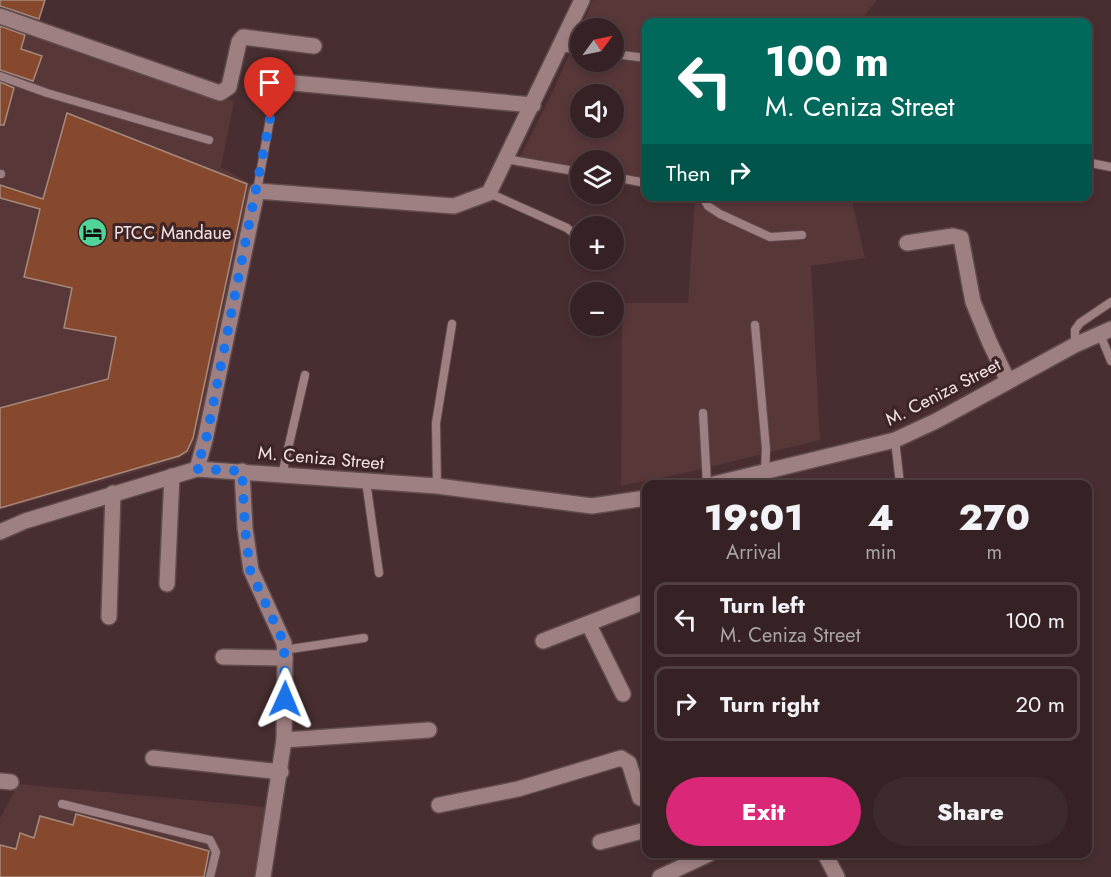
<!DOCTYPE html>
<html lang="en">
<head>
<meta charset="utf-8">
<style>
  body { margin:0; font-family:Jost,sans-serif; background:#3d2a2c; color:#f1f3f6; height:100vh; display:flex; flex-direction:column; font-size:22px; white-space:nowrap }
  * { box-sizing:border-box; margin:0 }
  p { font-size:20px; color:#aaa4a6 }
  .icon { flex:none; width:33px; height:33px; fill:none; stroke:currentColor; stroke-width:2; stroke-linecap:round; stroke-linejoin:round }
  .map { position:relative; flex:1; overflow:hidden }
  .drawer { position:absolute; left:642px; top:480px; width:450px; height:378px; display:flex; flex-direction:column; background:#362224; border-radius:12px; box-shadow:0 3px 9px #0003,0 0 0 2px #503f41 }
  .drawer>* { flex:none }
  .top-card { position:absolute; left:642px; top:18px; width:450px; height:183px; border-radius:12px; box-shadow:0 3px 9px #0003,0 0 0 2px #503f41; background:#00695c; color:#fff; overflow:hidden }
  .needle { width:39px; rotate:57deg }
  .fabs { position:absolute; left:570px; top:18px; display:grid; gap:12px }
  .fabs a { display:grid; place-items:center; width:54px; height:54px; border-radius:50%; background:#362224; box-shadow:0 3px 9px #0003,0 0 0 2px #503f41; font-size:30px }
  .pin { position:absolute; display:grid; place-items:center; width:51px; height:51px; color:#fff; margin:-62px -26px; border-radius:50% 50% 50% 0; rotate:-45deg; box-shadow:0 0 6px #0007 }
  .pin .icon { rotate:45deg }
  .me { position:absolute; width:66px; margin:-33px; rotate:1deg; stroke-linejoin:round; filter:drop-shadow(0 0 4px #0008) }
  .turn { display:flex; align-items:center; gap:21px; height:126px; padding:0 24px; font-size:27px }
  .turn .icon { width:78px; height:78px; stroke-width:2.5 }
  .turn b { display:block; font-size:42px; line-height:51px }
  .then { display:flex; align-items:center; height:57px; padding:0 24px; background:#0003; gap:12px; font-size:22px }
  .eta { display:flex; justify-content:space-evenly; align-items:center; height:102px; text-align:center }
  .eta b { font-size:36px; font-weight:800; line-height:42px }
  .action { display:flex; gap:12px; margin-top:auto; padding:12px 24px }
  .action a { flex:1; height:69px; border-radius:36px; background:#db2777; color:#fff; font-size:24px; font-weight:800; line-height:69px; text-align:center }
  .action a+a { background:#3d2a2c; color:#f1f3f6 }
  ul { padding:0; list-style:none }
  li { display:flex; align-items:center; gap:18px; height:75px; margin:0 12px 9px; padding:0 12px; border:3px solid #503f41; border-radius:12px }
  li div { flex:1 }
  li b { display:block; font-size:22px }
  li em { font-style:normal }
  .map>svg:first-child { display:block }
  .built { fill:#583739; fill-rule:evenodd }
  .building { fill:#87492e; stroke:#a68a7e; stroke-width:1.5 }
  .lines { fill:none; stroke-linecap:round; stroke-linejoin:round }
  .service-casing { stroke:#614b4d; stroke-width:10 }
  .minor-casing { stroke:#614b4d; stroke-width:18 }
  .tertiary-casing { stroke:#614b4d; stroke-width:18 }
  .service { stroke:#9f8082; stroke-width:8 }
  .minor { stroke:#9f8082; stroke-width:15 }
  .tertiary { stroke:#9f8082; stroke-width:15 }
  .route { stroke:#1a73e8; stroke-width:10; stroke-dasharray:0 18 }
  .labels { text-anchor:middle; stroke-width:6; stroke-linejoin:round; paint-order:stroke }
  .poi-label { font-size:18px; fill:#f5e3e4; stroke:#3d2426; text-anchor:start }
  .street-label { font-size:18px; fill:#f5e3e4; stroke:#3d2426 }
</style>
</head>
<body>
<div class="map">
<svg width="1111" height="877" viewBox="0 0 1111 877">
  <rect width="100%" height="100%" fill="#482e30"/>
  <!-- built -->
  <g class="built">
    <path d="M593,0H877L859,22H646V188L614,183V160H580V178L515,167L554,89ZM580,28H614V62H580ZM580,94H614V128H580Z"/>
    <path d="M0,23L234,101L221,167L251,184L196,441L190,453L178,460L0,510Z"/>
    <path d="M695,197H851L865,258L811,266L820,440L689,472L621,486L622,303H688Z"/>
    <path d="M18,784L266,807L254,877H0V819Z"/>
  </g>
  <!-- building -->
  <g class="building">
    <path d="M0,0H45L39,19L0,6Z"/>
    <path d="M0,26L25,35L21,49L42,56L33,81L0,70Z"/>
    <path d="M0,82L14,88L4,125H0Z"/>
    <path d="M67,113L247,184L193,438L187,451L179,456L0,508V408L108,379L116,337L64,328L72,288L24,277L40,209L0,198V185L43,199Z"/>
    <path d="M76,814L209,851L204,877H0V845L16,849L20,833L34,838L40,816L73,825Z"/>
  </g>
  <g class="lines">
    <defs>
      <g id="service">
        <path d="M560,47L580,50"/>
        <path d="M614,54L646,58"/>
        <path d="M0,76L47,93L209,140"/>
        <path d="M506,159L580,172"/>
        <path d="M1091,163L1111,167"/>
        <path d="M0,174H1"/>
        <path d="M614,177L646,183"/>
        <path d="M257,191L270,119"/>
        <path d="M489,193L567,228L580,239"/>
        <path d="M702,196L708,206L720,214L770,237L802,235"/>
        <path d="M755,325L766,449L765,472"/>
        <path d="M1100,334L1111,361"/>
        <path d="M1075,345V330L1080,323L1111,302"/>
        <path d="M703,413L707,484"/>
        <path d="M895,440L900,484"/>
        <path d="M282,475L305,375"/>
        <path d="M366,481L379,573"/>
        <path d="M437,486L436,423L452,324"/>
        <path d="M284,650L364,638"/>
        <path d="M62,804L210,840L216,852L210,877"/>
      </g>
      <g id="minor">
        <path d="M0,16L220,93L229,87L239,42L243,37L314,46"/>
        <path d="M261,80L533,105"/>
        <path d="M907,243L953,236L961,238L973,302L989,341L1008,381"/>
        <path d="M197,469L205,440L257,191L454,206L489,193L582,0"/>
        <path d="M242,471L245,528L251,570L284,643L285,658L284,740L263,877"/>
        <path d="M167,584L172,476"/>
        <path d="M109,617L113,493"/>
        <path d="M589,625L623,694"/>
        <path d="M543,641L646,601"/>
        <path d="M223,657L285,658"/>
        <path d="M284,740L429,730"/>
        <path d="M153,758L281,772"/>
        <path d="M0,781L11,782"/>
        <path d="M439,805L518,789L621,758L629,763L640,798L646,800"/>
        <path d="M600,842L646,830"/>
        <path d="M825,854L837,877"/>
        <path d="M660,877L709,854"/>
      </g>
      <g id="tertiary">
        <path d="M714,484L895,440L936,421L1075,345L1111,329"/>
        <path d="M0,532L25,521L197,469L437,486L592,506L646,498"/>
      </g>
    </defs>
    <!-- service casing -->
    <use href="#service" class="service-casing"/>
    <!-- minor casing -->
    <use href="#minor" class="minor-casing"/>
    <!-- tertiary casing -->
    <use href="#tertiary" class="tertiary-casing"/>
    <!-- service -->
    <use href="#service" class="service"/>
    <!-- minor -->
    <use href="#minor" class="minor"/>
    <!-- tertiary -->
    <use href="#tertiary" class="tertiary"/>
  </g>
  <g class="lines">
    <!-- route -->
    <path class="route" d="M270,119L206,440L196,469L242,471L245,528L250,570L284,643L285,699"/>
  </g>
  <!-- icons -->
  <defs>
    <symbol id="hotel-disc" viewBox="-11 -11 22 22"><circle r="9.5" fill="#52d397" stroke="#3d2426"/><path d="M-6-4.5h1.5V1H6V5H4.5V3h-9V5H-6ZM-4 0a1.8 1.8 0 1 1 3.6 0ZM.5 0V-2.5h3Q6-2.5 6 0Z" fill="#111"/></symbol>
  </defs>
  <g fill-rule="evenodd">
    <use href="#hotel-disc" x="76" y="216" width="33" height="33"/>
  </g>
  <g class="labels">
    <!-- poi labels -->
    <g class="poi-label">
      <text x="114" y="239">PTCC Mandaue</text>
    </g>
    <!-- street labels -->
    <g class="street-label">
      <text transform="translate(943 392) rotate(-27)" y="6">M. Ceniza Street</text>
      <text transform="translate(321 458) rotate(5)" y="6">M. Ceniza Street</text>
    </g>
  </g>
</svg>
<div class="fabs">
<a><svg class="needle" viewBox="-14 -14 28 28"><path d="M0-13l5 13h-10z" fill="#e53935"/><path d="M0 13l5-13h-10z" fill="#aaa4a6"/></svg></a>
<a><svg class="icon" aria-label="sound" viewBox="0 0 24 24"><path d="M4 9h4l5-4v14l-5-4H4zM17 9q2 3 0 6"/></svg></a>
<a><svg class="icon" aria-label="layers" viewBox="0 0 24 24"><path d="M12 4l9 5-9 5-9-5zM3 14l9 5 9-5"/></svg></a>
<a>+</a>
<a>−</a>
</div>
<div class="pin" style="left:270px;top:119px;background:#d93025"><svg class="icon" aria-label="arrive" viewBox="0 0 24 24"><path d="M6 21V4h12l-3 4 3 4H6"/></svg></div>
<svg class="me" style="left:285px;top:699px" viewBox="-20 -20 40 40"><path d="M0-17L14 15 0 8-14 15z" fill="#1a73e8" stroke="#fff" stroke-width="4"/></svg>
<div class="top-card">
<div class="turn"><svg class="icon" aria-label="left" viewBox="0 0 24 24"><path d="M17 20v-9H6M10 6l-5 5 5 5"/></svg><div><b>100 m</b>M. Ceniza Street</div></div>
<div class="then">Then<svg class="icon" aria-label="right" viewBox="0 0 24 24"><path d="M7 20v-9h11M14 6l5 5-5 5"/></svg></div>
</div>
<section class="drawer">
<div class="eta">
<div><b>19:01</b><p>Arrival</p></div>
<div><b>4</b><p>min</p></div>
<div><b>270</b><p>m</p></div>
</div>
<ul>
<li><svg class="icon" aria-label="left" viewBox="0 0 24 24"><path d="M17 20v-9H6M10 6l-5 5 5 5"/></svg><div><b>Turn left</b><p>M. Ceniza Street</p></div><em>100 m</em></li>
<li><svg class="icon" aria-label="right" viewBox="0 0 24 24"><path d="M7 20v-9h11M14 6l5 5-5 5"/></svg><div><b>Turn right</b></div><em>20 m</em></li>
</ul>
<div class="action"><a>Exit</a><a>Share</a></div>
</section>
</div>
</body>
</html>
